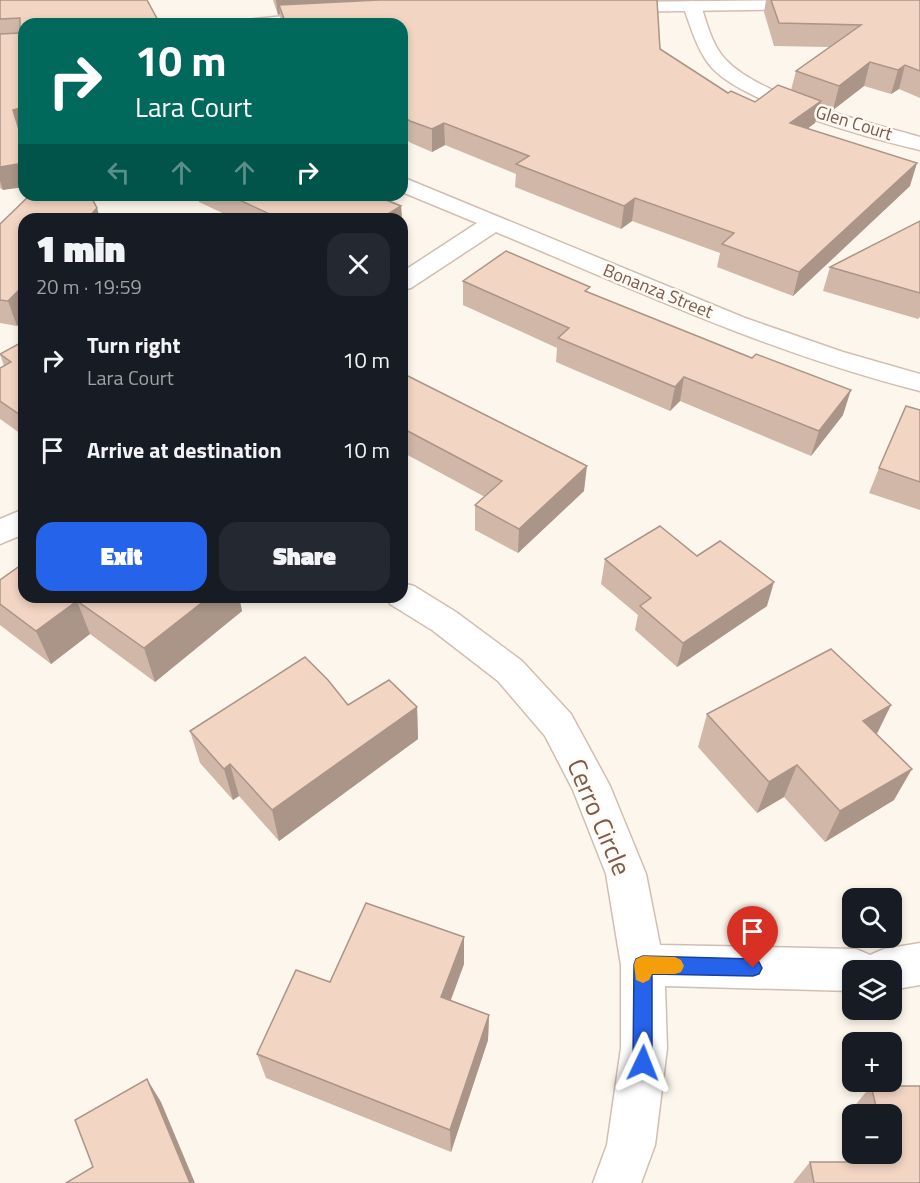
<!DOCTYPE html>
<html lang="en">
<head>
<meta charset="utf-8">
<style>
  body { margin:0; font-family:"Titillium Web",sans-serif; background:#242831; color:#f1f3f6; height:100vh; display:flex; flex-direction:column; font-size:22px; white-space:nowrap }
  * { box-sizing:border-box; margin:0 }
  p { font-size:20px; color:#9ea1a6 }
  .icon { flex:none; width:33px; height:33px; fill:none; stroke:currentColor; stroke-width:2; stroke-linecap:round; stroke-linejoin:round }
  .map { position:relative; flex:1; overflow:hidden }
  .side { position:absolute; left:18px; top:213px; width:390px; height:390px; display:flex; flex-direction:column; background:#171b24; border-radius:18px; box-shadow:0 3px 9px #0003 }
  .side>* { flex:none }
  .banner { position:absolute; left:18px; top:18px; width:390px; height:183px; border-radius:18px; box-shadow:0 3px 9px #0003; background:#00695c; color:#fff; overflow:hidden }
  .tools { position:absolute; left:842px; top:888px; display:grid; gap:12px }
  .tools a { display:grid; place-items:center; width:60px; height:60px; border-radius:12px; background:#171b24; box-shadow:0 3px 9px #0003; font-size:30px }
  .pin { position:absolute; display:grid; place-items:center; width:51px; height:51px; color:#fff; margin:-62px -26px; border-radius:50% 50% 50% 0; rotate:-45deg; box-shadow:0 0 6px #0007 }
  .pin .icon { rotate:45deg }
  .me { position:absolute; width:66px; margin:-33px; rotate:2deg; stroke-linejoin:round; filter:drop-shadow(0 0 4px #0008) }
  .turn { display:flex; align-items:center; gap:21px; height:126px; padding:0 18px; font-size:27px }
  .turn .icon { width:78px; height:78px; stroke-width:2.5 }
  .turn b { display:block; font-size:42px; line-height:51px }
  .lanes { display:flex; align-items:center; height:57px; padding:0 18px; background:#0003; justify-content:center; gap:30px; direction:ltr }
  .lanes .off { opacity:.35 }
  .round { display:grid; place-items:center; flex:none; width:63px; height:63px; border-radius:18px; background:#242831 }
  .summary { display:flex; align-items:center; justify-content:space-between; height:102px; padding:0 18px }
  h1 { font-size:36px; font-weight:800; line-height:45px }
  .action { display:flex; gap:12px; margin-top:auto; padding:12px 18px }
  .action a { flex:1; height:69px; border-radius:18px; background:#2563eb; color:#fff; font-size:24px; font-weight:800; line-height:69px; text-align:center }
  .action a+a { background:#242831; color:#f1f3f6 }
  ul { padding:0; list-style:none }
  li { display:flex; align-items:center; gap:18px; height:90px; padding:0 18px }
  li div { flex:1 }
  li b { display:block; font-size:22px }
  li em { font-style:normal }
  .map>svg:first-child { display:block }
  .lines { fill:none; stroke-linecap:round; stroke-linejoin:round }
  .minor-casing { stroke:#d1beb0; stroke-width:3 }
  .tertiary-casing { stroke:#d1beb0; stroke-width:3 }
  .minor { fill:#fff; fill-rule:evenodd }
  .tertiary { fill:#fff; fill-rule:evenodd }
  .wall { fill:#d1b7a8 }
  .shaded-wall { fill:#aa9588 }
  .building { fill:#f3d5c3; stroke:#aa9588; stroke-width:1.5 }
  .route { fill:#2563eb; stroke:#184099; stroke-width:1.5 }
  .slow { fill:#f59e0b }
  .labels { text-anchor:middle; stroke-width:5; stroke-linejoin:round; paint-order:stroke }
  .far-street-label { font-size:18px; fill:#7a5c4d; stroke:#fffaf3 }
  .near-street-label { font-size:26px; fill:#7a5c4d; stroke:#fffaf3 }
</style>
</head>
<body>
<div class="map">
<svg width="920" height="1183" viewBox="0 0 920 1183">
  <rect width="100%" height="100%" fill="#fdf6ec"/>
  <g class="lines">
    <defs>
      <g id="minor">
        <path d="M692,1L698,2L701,6C707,23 712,46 726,60C762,98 868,122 920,137V150C869,138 747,105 712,68C697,51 691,27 683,6L686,2Z"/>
        <path d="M402,177L745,318L843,352L920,374V391C773,354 635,290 496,232L411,288L402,290V272L477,223L402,192Z"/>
        <path d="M24,509V534L0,544V519Z"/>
        <path d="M402,583L414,586L456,612L522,661L571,714L610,786L646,874L660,945L856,949L870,955L884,949L920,943V985L891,990V970H852V991L665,986L667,1048L655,1145L641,1183H593L607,1145L621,1048V965L606,874L573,790L545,736L498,681L432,630L390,604L387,597H402Z"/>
      </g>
      <g id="tertiary">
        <path d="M812,0L820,5L817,9L613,12L607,11L604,7L607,3L613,2Z"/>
        <path d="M325,12L331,13L334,17L331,21L308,24H246L249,20L255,19Z"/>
      </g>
    </defs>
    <!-- minor casing -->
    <use href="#minor" class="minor-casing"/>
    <!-- tertiary casing -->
    <use href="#tertiary" class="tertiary-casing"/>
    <!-- minor -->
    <use href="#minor" class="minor"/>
    <!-- tertiary -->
    <use href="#tertiary" class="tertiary"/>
  </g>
  <!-- wall -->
  <g class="wall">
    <path d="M0,0H147L24,24V131L20,132L3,190L0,188Z"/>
    <path d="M273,0H657L660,49L728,93L755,102L791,90L796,71L829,47L774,46L764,12L766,0H920V98L899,89L891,94L864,86L833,110L820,105L815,123L808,128L910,186L793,296L717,267L720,253L632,221L621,229L515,187L516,174L445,145L432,152L411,143L402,137V24H281L280,14L278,15Z"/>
    <path d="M30,195H90L97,208L100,219H24V318L17,326L0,323V224Z"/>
    <path d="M198,195H374L401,206L402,219H235L199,202Z"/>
    <path d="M920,221V317L918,319L823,291L830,267Z"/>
    <path d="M463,281L589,293L843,415L811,456L680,401L670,411L556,362L557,348L463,305Z"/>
    <path d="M24,341V436L0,419V368L4,366L0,354Z"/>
    <path d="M402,373L584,491L518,553L475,530V505L485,497L402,452Z"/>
    <path d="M920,410V510L869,493L879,468Z"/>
    <path d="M697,556L767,606L677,667L635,630L638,615L601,584L605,559Z"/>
    <path d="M0,580L24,597H239L242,611L155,682L90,634L51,664L0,625Z"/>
    <path d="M348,705L417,707L418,739L279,841L239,796L233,800L200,763L190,731Z"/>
    <path d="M891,705L877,734L894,800L825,842L784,797L757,813L698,747L707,714Z"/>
    <path d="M464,937V964L451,1000L489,1015L488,1040L451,1152L266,1078L257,1054L330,982Z"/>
    <path d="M871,1086H920V1183H793L810,1162H864L862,1154H891V1114H853L852,1109Z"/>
  </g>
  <!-- shaded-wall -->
  <g class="shaded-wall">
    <path d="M276,0H395L279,5L280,14L278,15Z"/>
    <path d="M870,62L864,86L833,110L839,86Z"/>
    <path d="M905,65L899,89L891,94L898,70Z"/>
    <path d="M821,101L815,123L785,145L790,123Z"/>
    <path d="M24,107V131L20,132L13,110Z"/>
    <path d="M444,123L445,145L432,152V129Z"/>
    <path d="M24,163V187L3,190L0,181V167Z"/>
    <path d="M917,163L910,186L793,296L799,272Z"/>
    <path d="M635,198L632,221L621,229L624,206Z"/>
    <path d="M401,206L402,219H380Z"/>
    <path d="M97,208L100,219H87Z"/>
    <path d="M320,214V219H310Z"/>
    <path d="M24,285V318L17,326L8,301Z"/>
    <path d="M684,377L680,401L670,411L675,387Z"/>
    <path d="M851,390L843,415L811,456L819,431Z"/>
    <path d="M24,411V427L19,414Z"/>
    <path d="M587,466L584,491L518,553L519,529Z"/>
    <path d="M774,582L767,606L677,667L683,643Z"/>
    <path d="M209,597H239L242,611L155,682L144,648Z"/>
    <path d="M77,601L90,634L51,664L36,631Z"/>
    <path d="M891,705L875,737L863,721Z"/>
    <path d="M417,707L418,739L279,841L272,810Z"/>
    <path d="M230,764L239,796L233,800L224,769Z"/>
    <path d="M797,765L784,797L757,813L769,782Z"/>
    <path d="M912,769L894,800L825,842L840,811Z"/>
    <path d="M464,937V964L442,1023L441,997Z"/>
    <path d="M489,1015L488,1040L451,1152L450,1130Z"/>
    <path d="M147,1079L161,1102L195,1183H190Z"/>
  </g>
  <!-- building -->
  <g class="building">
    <path d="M0,0H147L160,24H24V107L13,110L24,146V163L0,167V34L20,33V18L0,19Z"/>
    <path d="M379,0H657L660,49L728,93L731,91L755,102L778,85L821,101L790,123L917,163L799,272L722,244L734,233L635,198L624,206L516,164L529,156L444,123L432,129L410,121L402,116V24H286L279,5Z"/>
    <path d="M771,0H920V71L905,65L898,70L870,62L839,86L796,71L861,25L779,23Z"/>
    <path d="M30,195H90L97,208L87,219H24V285L8,301L0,300V224Z"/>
    <path d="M229,195H374L401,206L380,219H332L320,214L310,219H280Z"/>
    <path d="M920,221V293L830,267Z"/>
    <path d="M506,251L590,287L585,291L752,358L756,354L851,390L819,431L684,377L675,387L558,338L569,328L463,281Z"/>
    <path d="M24,341V411L19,414L0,401V368L11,362L0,354Z"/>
    <path d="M402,373L587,466L519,529L475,505L502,481L402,428Z"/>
    <path d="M906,406L920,410V482L879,468Z"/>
    <path d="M660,526L697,556L720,541L774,582L683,643L640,606L651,598L605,559Z"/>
    <path d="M24,563V597H209L144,648L77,601L36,631L0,604V580Z"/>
    <path d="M831,649L891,705L863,721L912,769L840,811L797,765L769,782L707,714Z"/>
    <path d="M305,657L328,680L348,705L389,680L417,707L272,810L230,764L224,769L190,731Z"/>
    <path d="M366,903L464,937L441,997L489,1015L450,1130L257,1054L296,970L330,982Z"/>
    <path d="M147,1079L190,1183H66L93,1167L75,1120Z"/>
    <path d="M871,1086H920V1183H814L810,1162H890L888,1154H891V1114H878Z"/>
  </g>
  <!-- route -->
  <path class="route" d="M643,956L753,959L759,962L762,968L759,974L753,976L652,974V1063L649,1070L643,1073L636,1070L633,1063L634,965L636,959Z"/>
  <!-- slow -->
  <path class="slow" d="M643,956L675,957L681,960L684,966L681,972L675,974H652L649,980L643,983L636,980L634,965L636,959Z"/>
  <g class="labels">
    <!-- far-street labels -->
    <g class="far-street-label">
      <text transform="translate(854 123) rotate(17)" y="6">Glen Court</text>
      <text transform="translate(658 291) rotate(22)" y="6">Bonanza Street</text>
    </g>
    <!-- near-street labels -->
    <g class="near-street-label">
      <text transform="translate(599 817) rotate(67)" y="9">Cerro Circle</text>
    </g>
  </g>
</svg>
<div class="tools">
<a><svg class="icon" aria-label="search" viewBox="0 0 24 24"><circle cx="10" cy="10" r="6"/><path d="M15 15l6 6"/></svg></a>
<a><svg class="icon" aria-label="layers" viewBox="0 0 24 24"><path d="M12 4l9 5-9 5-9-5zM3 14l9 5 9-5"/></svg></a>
<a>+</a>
<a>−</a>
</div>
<div class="pin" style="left:753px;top:968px;background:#d93025"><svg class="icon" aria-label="arrive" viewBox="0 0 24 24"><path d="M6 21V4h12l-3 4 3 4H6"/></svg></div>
<svg class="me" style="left:643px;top:1063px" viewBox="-20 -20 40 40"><path d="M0-17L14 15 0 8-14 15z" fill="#2563eb" stroke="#fff" stroke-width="4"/></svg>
<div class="banner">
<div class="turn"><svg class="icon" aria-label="right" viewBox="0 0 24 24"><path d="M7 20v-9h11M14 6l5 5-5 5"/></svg><div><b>10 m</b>Lara Court</div></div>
<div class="lanes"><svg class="icon off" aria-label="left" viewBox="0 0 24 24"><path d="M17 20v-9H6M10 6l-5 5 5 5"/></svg><svg class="icon off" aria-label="ahead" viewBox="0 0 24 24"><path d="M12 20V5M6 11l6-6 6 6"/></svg><svg class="icon off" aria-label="ahead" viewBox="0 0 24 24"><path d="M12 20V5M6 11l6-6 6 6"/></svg><svg class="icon" aria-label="right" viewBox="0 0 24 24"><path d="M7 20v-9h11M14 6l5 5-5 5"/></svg></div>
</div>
<section class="side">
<div class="summary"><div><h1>1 min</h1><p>20 m · 19:59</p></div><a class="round"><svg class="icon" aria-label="close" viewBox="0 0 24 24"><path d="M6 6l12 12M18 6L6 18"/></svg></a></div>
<ul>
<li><svg class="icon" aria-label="right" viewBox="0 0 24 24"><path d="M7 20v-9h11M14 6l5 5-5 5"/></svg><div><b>Turn right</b><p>Lara Court</p></div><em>10 m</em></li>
<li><svg class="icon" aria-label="arrive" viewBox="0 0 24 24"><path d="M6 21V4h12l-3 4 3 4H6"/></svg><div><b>Arrive at destination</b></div><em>10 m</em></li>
</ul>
<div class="action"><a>Exit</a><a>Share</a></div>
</section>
</div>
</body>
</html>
